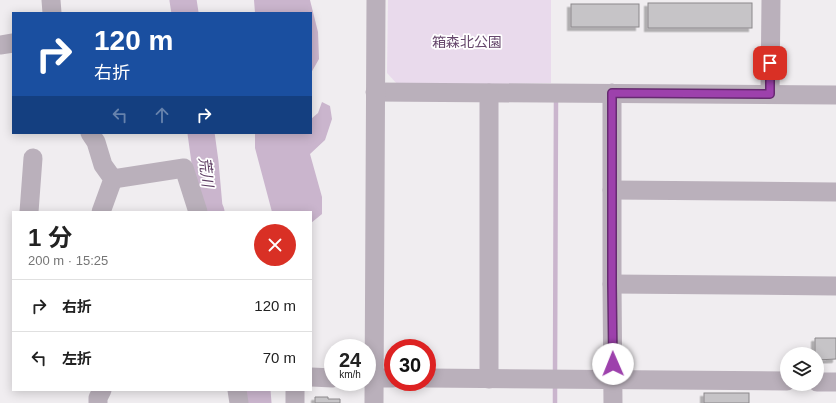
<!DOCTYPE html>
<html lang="ja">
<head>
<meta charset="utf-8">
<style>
  body { margin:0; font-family:Arial,"Noto Sans JP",sans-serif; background:#f2f2f2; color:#222; height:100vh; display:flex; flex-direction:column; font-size:15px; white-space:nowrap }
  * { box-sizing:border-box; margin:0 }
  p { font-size:13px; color:#767676 }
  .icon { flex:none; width:22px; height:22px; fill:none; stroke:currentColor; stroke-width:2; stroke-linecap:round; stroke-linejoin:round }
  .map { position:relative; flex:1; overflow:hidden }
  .details { position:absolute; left:12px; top:211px; width:300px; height:180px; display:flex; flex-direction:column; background:#fff; border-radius:0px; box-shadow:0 2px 10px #0003 }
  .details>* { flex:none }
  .banner { position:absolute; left:12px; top:12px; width:300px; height:122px; border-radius:0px; box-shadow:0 2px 10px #0003; background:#1a4fa0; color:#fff; overflow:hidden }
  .fabs { position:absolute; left:780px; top:347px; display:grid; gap:8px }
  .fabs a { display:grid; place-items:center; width:44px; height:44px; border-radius:50%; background:#fff; box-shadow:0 2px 10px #0003; font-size:20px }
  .speed { position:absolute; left:324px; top:339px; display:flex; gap:8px; font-size:20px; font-weight:700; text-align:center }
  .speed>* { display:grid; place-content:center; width:52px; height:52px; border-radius:50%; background:#fff; box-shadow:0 2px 10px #0003; line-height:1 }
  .speed small { font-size:10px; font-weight:400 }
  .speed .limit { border:6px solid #d22; background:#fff; color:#111 }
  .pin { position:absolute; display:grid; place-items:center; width:34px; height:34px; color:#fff; margin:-17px; border-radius:8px; box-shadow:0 2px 6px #0006 }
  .me { position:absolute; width:44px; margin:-22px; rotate:359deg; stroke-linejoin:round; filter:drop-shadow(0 0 3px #0008) }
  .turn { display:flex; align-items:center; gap:14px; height:84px; padding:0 16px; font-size:18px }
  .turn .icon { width:52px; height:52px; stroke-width:2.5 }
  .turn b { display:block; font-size:28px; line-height:34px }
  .lanes { display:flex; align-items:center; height:38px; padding:0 16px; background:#0003; justify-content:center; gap:20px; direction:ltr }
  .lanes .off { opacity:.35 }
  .round { display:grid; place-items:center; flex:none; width:42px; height:42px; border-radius:21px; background:#f2f2f2 }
  .summary { display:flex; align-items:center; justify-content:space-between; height:68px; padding:0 16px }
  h1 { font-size:24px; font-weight:700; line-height:30px }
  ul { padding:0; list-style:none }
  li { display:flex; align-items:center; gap:12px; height:52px; padding:0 16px; border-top:1px solid #e0e0e0 }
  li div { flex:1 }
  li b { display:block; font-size:15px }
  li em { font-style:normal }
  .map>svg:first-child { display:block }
  .green { fill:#e9daec }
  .water { fill:#cab5cd }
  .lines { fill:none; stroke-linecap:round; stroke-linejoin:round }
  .stream { stroke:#cab5cd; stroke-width:4.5 }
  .river { stroke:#cab5cd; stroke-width:27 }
  .building { fill:#c6c4c7; stroke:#8b888b; filter:url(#shadow) }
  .minor { stroke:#bab0bb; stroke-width:19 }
  .route-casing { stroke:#662a70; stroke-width:10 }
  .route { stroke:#9d41ac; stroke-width:7 }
  .labels { text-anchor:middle; stroke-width:3.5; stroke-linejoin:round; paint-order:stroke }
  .park-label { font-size:14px; fill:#66476c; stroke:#fff }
  .water-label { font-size:15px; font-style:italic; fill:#5f3f64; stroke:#fff }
</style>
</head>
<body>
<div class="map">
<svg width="836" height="403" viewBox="0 0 836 403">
  <defs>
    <filter id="shadow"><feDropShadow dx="-3.5" dy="3.5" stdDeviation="0" flood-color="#0004"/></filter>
  </defs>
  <rect width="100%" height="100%" fill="#f0edf0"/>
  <!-- green -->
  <path class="green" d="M388,0H551V83L399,86L387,73Z"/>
  <!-- water -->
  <g class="water">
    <path d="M254,0H310L318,32L319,59L311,73V13H255Z"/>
    <path d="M322,102L330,106L332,119L325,140L310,154L322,197V214L311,223V212H272L255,148V133H311V119L318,113Z"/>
  </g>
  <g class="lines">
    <!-- stream -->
    <g class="stream">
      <path d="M555,375L556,97"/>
      <path d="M555,383V403"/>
    </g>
    <!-- river -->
    <g class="river">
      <path d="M183,0L185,13"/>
      <path d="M201,133L205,162L209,207L211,212"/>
      <path d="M257,390L258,403"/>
    </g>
  </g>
  <!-- building -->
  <g class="building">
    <rect x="648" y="3" width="104" height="25"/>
    <rect x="571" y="4" width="68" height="23"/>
    <path d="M815,338H836V359L817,360V354H815Z"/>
    <rect x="704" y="393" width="45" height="10"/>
    <path d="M315,397H328V399H340V403H315Z"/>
  </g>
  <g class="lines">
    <!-- minor -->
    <g class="minor">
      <path d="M51,0L52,13"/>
      <path d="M0,45L13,43"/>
      <path d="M375,92L836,95"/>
      <path d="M489,93V379"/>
      <path d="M612,93V284L613,403"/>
      <path d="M770,94L771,0"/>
      <path d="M90,133L96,142L103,165L113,179L101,212"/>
      <path d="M113,179L184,168L198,212"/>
      <path d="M612,190L836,192"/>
      <path d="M29,212L33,158"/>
      <path d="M612,284L836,286"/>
      <path d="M311,377L333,378"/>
      <path d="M367,378H393"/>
      <path d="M427,378L787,381"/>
      <path d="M817,382H836"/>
      <path d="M237,390L239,403"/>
      <path d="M98,403V398L102,390"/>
      <path d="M295,403V390"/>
      <path d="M374,403L376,0"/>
    </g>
  </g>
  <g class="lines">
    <defs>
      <path id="route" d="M613,364L612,284V93L770,94V63"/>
    </defs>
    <!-- route casing -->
    <use href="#route" class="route-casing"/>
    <!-- route -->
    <use href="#route" class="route"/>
  </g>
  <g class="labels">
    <!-- park labels -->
    <g class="park-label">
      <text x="467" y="47">箱森北公園</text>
    </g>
    <!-- water labels -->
    <g class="water-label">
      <text transform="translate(206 172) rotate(83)" y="5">荒川</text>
    </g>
  </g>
</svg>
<div class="fabs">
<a><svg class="icon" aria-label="layers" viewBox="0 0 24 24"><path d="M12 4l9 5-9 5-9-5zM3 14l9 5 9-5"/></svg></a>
</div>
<div class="speed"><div>24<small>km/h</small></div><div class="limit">30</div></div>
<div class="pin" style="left:770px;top:63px;background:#d93025"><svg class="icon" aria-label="arrive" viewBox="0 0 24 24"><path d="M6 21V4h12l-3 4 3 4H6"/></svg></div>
<svg class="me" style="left:613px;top:364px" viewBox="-20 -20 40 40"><circle r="19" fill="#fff"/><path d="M0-13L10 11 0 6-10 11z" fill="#9d41ac"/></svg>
<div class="banner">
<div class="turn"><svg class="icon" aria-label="right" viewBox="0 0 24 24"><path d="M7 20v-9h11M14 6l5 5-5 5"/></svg><div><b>120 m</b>右折</div></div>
<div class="lanes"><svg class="icon off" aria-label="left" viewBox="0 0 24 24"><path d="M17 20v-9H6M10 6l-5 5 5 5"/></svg><svg class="icon off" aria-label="ahead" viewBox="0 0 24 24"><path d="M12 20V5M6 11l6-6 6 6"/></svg><svg class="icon" aria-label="right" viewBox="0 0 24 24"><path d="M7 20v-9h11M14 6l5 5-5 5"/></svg></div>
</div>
<section class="details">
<div class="summary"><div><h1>1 分</h1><p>200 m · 15:25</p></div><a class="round" style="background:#d93025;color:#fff"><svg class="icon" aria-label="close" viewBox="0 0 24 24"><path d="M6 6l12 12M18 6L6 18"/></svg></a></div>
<ul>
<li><svg class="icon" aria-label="right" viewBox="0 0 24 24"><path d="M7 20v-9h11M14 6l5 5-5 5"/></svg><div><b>右折</b></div><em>120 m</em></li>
<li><svg class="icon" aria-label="left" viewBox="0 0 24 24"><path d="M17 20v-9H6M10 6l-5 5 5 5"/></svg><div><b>左折</b></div><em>70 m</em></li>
</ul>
</section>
</div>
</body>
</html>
